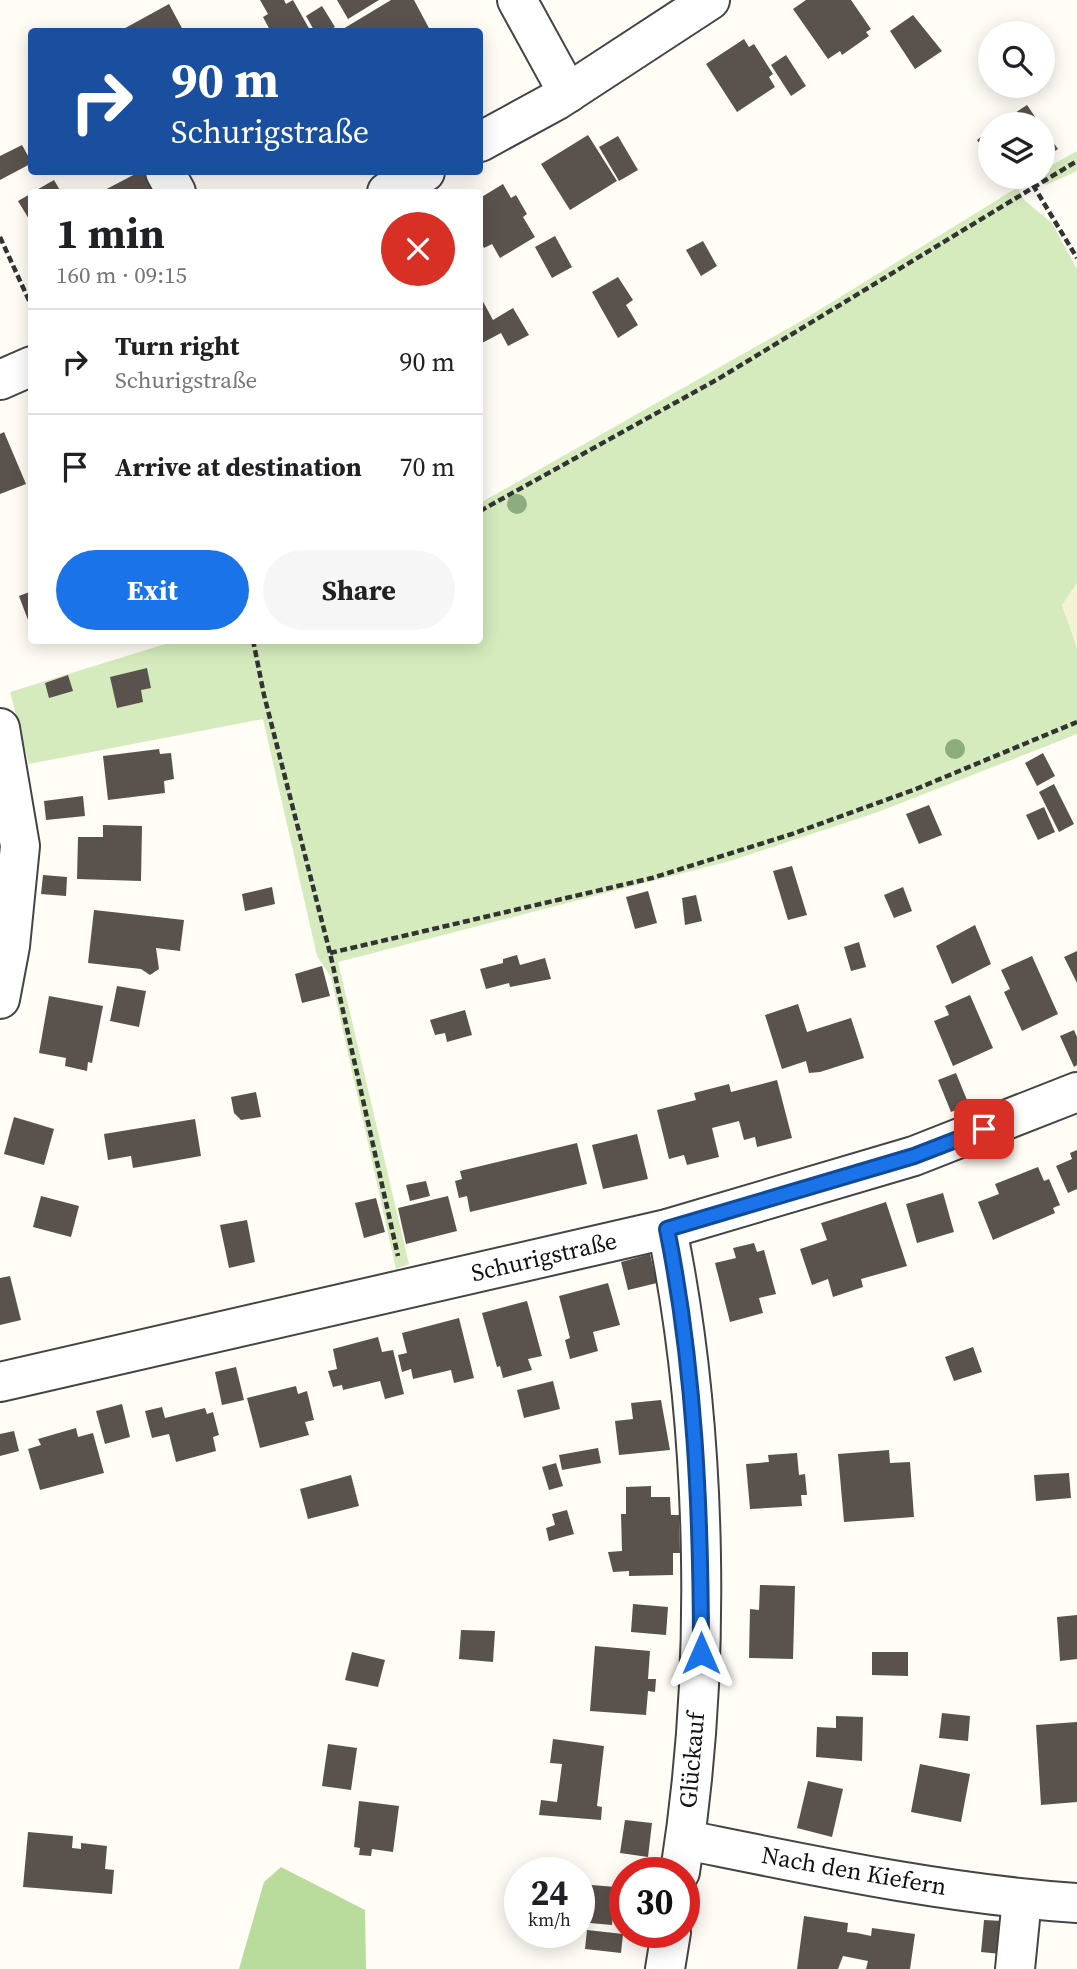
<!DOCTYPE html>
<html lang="en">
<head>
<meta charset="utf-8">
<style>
  body { margin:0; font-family:"Source Serif 4",serif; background:#f6f6f6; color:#202124; height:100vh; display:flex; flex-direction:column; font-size:26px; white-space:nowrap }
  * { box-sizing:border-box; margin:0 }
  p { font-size:23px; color:#757577 }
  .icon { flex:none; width:38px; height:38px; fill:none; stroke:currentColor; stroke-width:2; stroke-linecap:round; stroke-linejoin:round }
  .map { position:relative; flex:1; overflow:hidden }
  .panel { position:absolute; left:28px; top:189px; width:455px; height:455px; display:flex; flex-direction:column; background:#fff; border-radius:7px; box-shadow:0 4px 18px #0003 }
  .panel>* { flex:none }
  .banner { position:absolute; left:28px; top:28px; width:455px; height:147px; border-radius:7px; box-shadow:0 4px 18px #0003; background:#1a4fa0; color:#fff; overflow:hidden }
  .controls { position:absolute; left:978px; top:21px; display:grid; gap:14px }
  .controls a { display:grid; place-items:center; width:77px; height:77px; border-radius:50%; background:#fff; box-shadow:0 4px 18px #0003; font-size:35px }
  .speed { position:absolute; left:504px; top:1857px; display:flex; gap:14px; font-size:35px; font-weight:700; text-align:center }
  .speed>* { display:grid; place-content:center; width:91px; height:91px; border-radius:50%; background:#fff; box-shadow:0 4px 18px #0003; line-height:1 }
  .speed small { font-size:18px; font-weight:400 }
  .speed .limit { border:10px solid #d22; background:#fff; color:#111 }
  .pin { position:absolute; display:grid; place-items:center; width:60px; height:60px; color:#fff; margin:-30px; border-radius:14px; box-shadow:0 4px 10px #0006 }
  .me { position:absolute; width:77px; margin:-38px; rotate:0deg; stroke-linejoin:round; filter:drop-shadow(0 0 5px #0008) }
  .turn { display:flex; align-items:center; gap:24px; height:147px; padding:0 28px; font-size:32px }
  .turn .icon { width:91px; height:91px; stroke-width:2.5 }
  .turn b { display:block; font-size:49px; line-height:60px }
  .round { display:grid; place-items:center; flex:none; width:74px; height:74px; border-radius:37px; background:#f6f6f6 }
  .headline { display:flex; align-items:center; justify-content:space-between; height:119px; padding:0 28px }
  h1 { font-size:42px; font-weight:700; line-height:52px }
  .primary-button { display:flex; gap:14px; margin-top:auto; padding:14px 28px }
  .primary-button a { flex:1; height:80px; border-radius:42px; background:#1a73e8; color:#fff; font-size:28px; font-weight:700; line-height:80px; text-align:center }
  .primary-button a+a { background:#f6f6f6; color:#202124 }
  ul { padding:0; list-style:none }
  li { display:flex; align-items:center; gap:21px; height:105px; padding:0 28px; border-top:2px solid #e0e0e0 }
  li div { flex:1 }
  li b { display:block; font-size:26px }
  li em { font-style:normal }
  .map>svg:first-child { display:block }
  .farmland { fill:#f6f3d4 }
  .green { fill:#d5ebbd }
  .forest { fill:#b9dc9c }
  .building { fill:#5a524d }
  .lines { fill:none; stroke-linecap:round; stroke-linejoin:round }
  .minor-casing { stroke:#444; stroke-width:42 }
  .path { stroke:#333; stroke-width:4.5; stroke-dasharray:7 3.5; stroke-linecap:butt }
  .minor { stroke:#fff; stroke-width:38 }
  .tree { fill:#8dad7f }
  .route-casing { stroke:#114b97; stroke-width:18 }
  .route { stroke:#1a73e8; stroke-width:12 }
  .labels { text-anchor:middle; stroke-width:7; stroke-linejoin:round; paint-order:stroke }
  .street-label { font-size:24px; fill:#111; stroke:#fff }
</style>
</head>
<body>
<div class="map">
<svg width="1077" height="1969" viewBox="0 0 1077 1969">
  <rect width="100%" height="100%" fill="#fffdf5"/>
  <!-- farmland -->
  <path class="farmland" d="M1077,583V648L1062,605Z"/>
  <!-- green -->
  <g class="green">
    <path d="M1077,151V171L1046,185L1042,177L1043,170Z"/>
    <path d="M1018,187L1024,200L1052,223L1077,269V583L1062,605L1077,648V734L878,812L730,861L338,962L409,1264L396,1269L331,977L317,956L263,719L29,764L10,692L175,641L480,640V503L803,320Z"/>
  </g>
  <!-- forest -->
  <path class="forest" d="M281,1867L365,1910L366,1969H239L264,1882Z"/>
  <!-- building -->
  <g class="building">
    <path d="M260,0H284L286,4L293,0L311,32H271L263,17L268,14Z"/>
    <path d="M337,0H379L348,19Z"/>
    <path d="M391,0H414L431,32H338Z"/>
    <path d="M806,0H851L871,29L866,32L869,36L842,55L840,51L828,59L793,9Z"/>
    <path d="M169,4L184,32H118Z"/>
    <path d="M322,6L335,27L327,32H315L306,16Z"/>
    <path d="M913,15L942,51L915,69L890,31Z"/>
    <path d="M744,39L749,47L754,44L773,74L769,77L775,87L737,112L706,64Z"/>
    <path d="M786,55L806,86L791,96L771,65Z"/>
    <path d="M1027,105L1040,124H999L1009,117Z"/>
    <path d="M1043,128L1058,149L1043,159Z"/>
    <path d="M990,130V159L977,140Z"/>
    <path d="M588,135L617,181L570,210L541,164Z"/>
    <path d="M618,136L638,170L619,181L599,147Z"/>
    <path d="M22,145L32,163L0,180V156Z"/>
    <path d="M139,172H153L165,192H101Z"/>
    <path d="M54,180L61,192H33Z"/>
    <path d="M503,184L511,198L516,195L527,214L523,217L535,237L500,258L492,244L484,248L480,240V198Z"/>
    <path d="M32,193V224L18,201Z"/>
    <path d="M555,236L572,267L552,278L535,247Z"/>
    <path d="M703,241L717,266L701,276L686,250Z"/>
    <path d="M618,277L633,300L626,305L638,325L618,338L592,292Z"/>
    <path d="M480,296L493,320L513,308L529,335L508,346L501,333L482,343L480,338Z"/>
    <path d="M4,432L26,484L0,494V434Z"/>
    <path d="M32,591V628H31L19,596Z"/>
    <path d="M147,668L151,688L141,690L143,702L117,708L110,677Z"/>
    <path d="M68,675L73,691L49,698L45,683Z"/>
    <path d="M159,749L160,754L171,753L174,779L164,781L165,793L108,800L103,756Z"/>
    <path d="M1043,753L1055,776L1037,786L1025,763Z"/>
    <path d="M1054,784L1074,824L1059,832L1039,792Z"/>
    <path d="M83,796L85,816L46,820L44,801Z"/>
    <path d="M929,805L942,835L919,844L906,814Z"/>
    <path d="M1044,807L1055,832L1038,840L1026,815Z"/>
    <path d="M103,825L142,826L141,881L77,879L78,837H103Z"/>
    <path d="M792,866L807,915L788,920L773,871Z"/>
    <path d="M43,875L67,877L66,896L41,894Z"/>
    <path d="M272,887L275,904L245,911L242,894Z"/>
    <path d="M903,887L912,911L894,918L884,895Z"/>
    <path d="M648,891L657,923L635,929L626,897Z"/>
    <path d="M696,895L702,921L685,925L682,898Z"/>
    <path d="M94,910L184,920L180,951L156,948L159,969L150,975L141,969L88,963Z"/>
    <path d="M975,925L991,964L952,984L936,946Z"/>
    <path d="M859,942L866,967L851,971L844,947Z"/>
    <path d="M1077,951V983L1064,957Z"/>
    <path d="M517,955L520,965L545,958L551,979L510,987L509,983L486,989L480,969L503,963V959Z"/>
    <path d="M1032,956L1058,1014L1022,1031L1004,992L1010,989L1001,970Z"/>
    <path d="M322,966L330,996L302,1003L295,974Z"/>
    <path d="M117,986L146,991L139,1027L110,1021Z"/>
    <path d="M970,995L993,1048L953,1066L934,1021L949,1015L945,1006Z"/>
    <path d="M49,996L103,1006L92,1063L88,1062L87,1071L65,1066L66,1058L39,1053Z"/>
    <path d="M798,1004L807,1032L851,1018L864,1058L820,1072L809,1073L806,1061L782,1069L765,1015Z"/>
    <path d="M465,1010L472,1035L447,1042L445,1033L435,1035L430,1020Z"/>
    <path d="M1074,1030L1077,1037V1065L1074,1067L1060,1036Z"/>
    <path d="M956,1073L969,1105L951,1112L938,1080Z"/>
    <path d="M777,1080L792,1138L757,1147L755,1137L744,1140L739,1121L712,1128L719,1157L687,1165L684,1155L669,1159L657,1110L696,1100L694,1093L729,1084L731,1092Z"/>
    <path d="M256,1092L261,1117L241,1120L234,1113L231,1097Z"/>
    <path d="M14,1117L54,1129L44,1165L4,1154Z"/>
    <path d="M195,1119L201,1156L133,1168L131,1156L108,1160L104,1134Z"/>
    <path d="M637,1134L648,1179L603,1189L592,1145Z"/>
    <path d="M577,1143L587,1184L470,1212L467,1196L459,1198L455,1181L462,1179L460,1171Z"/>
    <path d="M1077,1150V1189L1068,1193L1056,1166L1072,1159L1070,1153Z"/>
    <path d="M1038,1167L1044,1181L1049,1179L1060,1205L1053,1208L1055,1213L993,1240L978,1202L999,1194L995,1184Z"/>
    <path d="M426,1181L430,1196L410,1201L406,1185Z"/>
    <path d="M943,1193L954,1232L917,1243L906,1204Z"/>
    <path d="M41,1196L79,1206L71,1237L33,1227Z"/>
    <path d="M448,1196L457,1231L406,1244L398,1208Z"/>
    <path d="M376,1198L385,1232L364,1238L355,1203Z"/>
    <path d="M886,1202L907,1266L861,1279L863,1287L833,1297L828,1279L812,1285L800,1249L827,1240L821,1223Z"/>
    <path d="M247,1220L255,1262L229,1268L220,1225Z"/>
    <path d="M754,1243L757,1252L764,1250L776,1294L759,1298L763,1313L730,1322L715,1263L736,1258L733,1248Z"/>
    <path d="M650,1254L657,1283L628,1290L621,1262Z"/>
    <path d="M10,1276L21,1320L0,1325V1278Z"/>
    <path d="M608,1283L620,1325L593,1332L598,1351L570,1359L565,1340L570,1338L559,1296Z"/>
    <path d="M527,1301L542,1356L528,1359L532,1370L503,1378L500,1366L497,1367L482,1313Z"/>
    <path d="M459,1318L474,1378L454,1383L451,1370L413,1379L411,1369L402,1372L398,1355L407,1353L402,1333Z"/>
    <path d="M378,1337L382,1352L393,1350L404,1394L385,1399L380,1381L343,1390L342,1385L333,1387L328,1371L337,1369L333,1349Z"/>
    <path d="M973,1347L982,1372L954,1381L945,1357Z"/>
    <path d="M236,1367L244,1400L222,1405L215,1372Z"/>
    <path d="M553,1381L560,1409L524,1418L517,1390Z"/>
    <path d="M296,1386L298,1394L307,1391L314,1420L305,1422L309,1435L260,1448L247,1398Z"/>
    <path d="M661,1400L670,1450L619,1455L615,1421L633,1419L631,1403Z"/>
    <path d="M122,1404L130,1437L105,1444L96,1411Z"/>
    <path d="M162,1407L165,1418L205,1408L207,1414L213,1412L219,1435L213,1437L216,1451L176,1462L169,1434L152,1438L145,1411Z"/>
    <path d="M76,1428L78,1437L93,1433L104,1473L40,1490L28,1449L41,1445L38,1439Z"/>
    <path d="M14,1431L19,1451L0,1456V1434Z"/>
    <path d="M598,1448L601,1463L562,1470L559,1455Z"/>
    <path d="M889,1450L890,1463L910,1462L914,1517L844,1522L838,1454Z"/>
    <path d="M797,1453L799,1475L805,1474L807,1495H801L802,1506L750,1509L746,1464L769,1462L768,1455Z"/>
    <path d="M556,1463L563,1486L549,1490L542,1467Z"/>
    <path d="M1069,1473L1071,1498L1036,1501L1034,1475Z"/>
    <path d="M351,1475L359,1506L308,1519L300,1489Z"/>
    <path d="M651,1486V1497H670L671,1515H679L680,1553H673V1575L629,1576V1571L613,1572L608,1552L622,1551L621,1514H626V1487Z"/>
    <path d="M567,1510L574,1534L549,1541L546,1528L555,1525L552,1514Z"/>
    <path d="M760,1585L795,1586L793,1659L749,1658L750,1609L759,1610Z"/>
    <path d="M633,1604L668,1607L666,1635L631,1632Z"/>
    <path d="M1077,1615V1659L1060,1661L1057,1617Z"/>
    <path d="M461,1630L495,1631L493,1662L459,1659Z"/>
    <path d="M595,1646L650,1651L648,1679H656L655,1692L648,1691L646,1715L590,1711Z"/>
    <path d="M352,1652L385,1660L378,1687L345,1680Z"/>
    <path d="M872,1652H908V1676L872,1675Z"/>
    <path d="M942,1713L970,1716L968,1741L939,1738Z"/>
    <path d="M836,1716L863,1717L862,1761L816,1757L817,1727L836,1728Z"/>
    <path d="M1077,1722V1802L1041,1805L1036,1725Z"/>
    <path d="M553,1739L604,1746L597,1806L602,1807L601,1820L539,1815L541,1800L557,1802L562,1764L550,1763Z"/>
    <path d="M328,1744L357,1748L351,1790L322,1786Z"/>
    <path d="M920,1764L970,1774L961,1822L911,1812Z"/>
    <path d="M808,1781L843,1789L832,1837L797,1828Z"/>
    <path d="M359,1801L399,1806L393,1852L372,1849L371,1856L359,1855L360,1848L354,1847Z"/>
    <path d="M625,1820L652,1823L648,1857L620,1853Z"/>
    <path d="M28,1832L73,1836L72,1848L81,1849V1843L107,1846L105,1869L114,1870L112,1894L23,1887Z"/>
    <path d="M579,1884L616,1887L612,1925L579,1922Z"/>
    <path d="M804,1916L848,1923L847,1932L857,1933L871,1936L872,1928L915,1934L910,1969H866L868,1961L843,1956L838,1969H797Z"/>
    <path d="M984,1920L1003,1921L1001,1954L981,1952Z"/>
    <path d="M587,1930L623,1934L621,1953L585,1949Z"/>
  </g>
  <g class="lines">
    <defs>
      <g id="minor">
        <path d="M517,0L568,93"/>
        <path d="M480,142L557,100L710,0"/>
        <path d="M165,172L176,192"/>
        <path d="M387,192L425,172"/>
        <path d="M0,380L32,366"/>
        <path d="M0,728L20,846L10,946L0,999"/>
        <path d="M667,1229C708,1430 712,1670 680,1872"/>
        <path d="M0,1382L667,1229L914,1156L1077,1092"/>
        <path d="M686,1840C815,1866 945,1894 1077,1903"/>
        <path d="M665,1969L671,1932"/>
        <path d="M1015,1969L1022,1899"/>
      </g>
    </defs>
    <!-- minor casing -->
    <use href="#minor" class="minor-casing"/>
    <!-- path -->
    <g class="path">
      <path d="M1033,185L1077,258"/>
      <path d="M0,237L32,307"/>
      <path d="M480,511L718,379L1077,161"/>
      <path d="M253,640L264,695L330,953L398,1256"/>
      <path d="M330,953L652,878L792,834L916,789L1077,722"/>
    </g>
    <!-- minor -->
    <use href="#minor" class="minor"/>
  </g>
  <!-- trees -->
  <g class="tree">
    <circle cx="517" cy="504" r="10"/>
    <circle cx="955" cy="749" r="10"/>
  </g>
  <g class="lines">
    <defs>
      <path id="route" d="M701,1653C701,1511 695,1368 667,1229L914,1156L984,1129"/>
    </defs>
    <!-- route casing -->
    <use href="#route" class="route-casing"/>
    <!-- route -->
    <use href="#route" class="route"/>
  </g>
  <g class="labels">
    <!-- street labels -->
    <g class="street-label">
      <text transform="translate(544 1257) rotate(-13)" y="8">Schurigstraße</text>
      <text transform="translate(692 1760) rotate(-85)" y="8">Glückauf</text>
      <text transform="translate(854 1871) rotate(10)" y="8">Nach den Kiefern</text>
    </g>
  </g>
</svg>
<div class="controls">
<a><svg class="icon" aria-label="search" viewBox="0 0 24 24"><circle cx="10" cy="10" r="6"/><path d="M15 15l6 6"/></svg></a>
<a><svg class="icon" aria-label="layers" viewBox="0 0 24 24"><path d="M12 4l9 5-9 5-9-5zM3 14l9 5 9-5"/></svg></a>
</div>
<div class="speed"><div>24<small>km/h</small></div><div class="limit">30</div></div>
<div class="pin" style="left:984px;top:1129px;background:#d93025"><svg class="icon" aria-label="arrive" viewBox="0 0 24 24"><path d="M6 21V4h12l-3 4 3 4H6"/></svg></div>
<svg class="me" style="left:701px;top:1653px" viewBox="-20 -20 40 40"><path d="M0-17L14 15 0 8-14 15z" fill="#1a73e8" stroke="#fff" stroke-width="4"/></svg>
<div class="banner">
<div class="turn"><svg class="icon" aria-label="right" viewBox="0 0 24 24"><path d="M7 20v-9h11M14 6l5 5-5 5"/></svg><div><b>90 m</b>Schurigstraße</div></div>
</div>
<section class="panel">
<div class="headline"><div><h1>1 min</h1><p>160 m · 09:15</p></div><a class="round" style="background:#d93025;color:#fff"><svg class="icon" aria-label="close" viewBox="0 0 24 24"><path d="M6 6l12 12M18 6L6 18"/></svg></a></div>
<ul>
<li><svg class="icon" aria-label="right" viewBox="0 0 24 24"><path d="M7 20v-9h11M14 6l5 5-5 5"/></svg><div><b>Turn right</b><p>Schurigstraße</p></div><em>90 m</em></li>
<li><svg class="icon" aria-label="arrive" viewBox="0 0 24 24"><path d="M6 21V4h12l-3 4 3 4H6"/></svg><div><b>Arrive at destination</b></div><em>70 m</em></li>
</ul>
<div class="primary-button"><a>Exit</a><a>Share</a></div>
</section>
</div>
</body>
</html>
